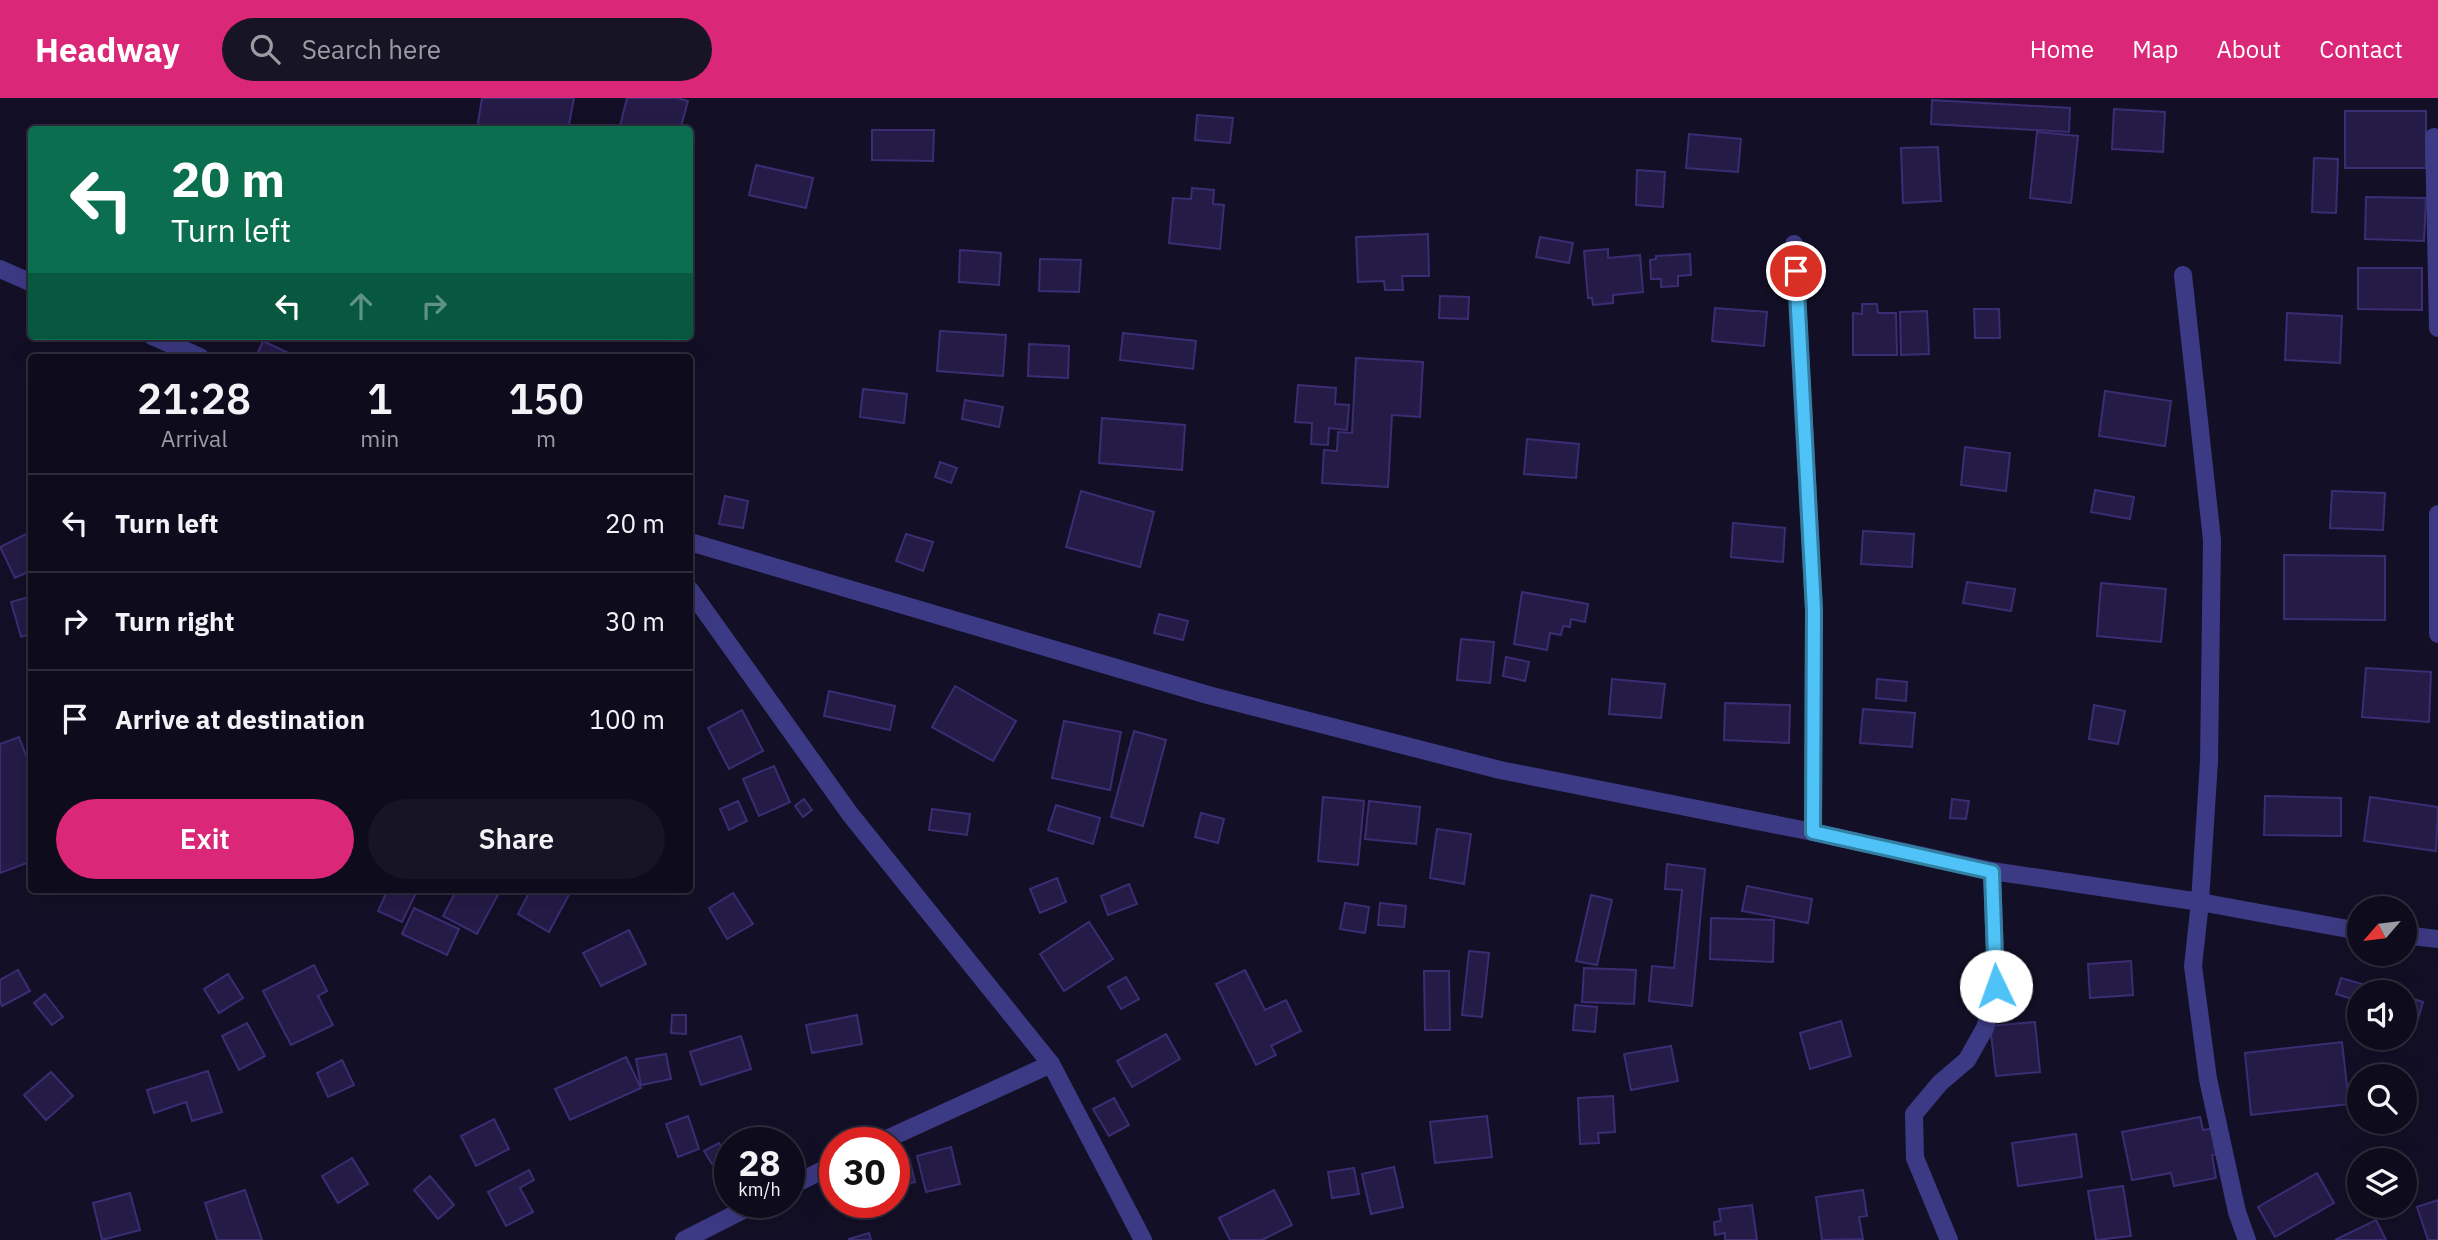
<!DOCTYPE html>
<html lang="en">
<head>
<meta charset="utf-8">
<style>
  body { margin:0; font-family:"IBM Plex Sans",sans-serif; background:#171425; color:#f1f3f6; height:100vh; display:flex; flex-direction:column; font-size:26px; white-space:nowrap }
  * { box-sizing:border-box; margin:0 }
  p { font-size:23px; color:#9b9ba3 }
  .icon { flex:none; width:38px; height:38px; fill:none; stroke:currentColor; stroke-width:2; stroke-linecap:round; stroke-linejoin:round }
  .map { position:relative; flex:1; overflow:hidden }
  .drawer { position:absolute; left:28px; top:256px; width:665px; height:539px; display:flex; flex-direction:column; background:#0e0b1c; border-radius:7px; box-shadow:0 7px 28px #0002,0 0 0 2px #2e2b3b }
  .drawer>* { flex:none }
  .banner { position:absolute; left:28px; top:28px; width:665px; height:214px; border-radius:7px; box-shadow:0 7px 28px #0002,0 0 0 2px #2e2b3b; background:#0b6e4f; color:#fff; overflow:hidden }
  .needle { width:46px; rotate:242deg }
  .fabs { position:absolute; left:2347px; top:798px; display:grid; gap:14px }
  .fabs a { display:grid; place-items:center; width:70px; height:70px; border-radius:50%; background:#0e0b1c; box-shadow:0 7px 28px #0002,0 0 0 2px #2e2b3b; font-size:35px }
  .speed { position:absolute; left:714px; top:1029px; display:flex; gap:14px; font-size:35px; font-weight:700; text-align:center }
  .speed>* { display:grid; place-content:center; width:91px; height:91px; border-radius:50%; background:#0e0b1c; box-shadow:0 7px 28px #0002,0 0 0 2px #2e2b3b; line-height:1 }
  .speed small { font-size:18px; font-weight:400 }
  .speed .limit { border:10px solid #d22; background:#fff; color:#111 }
  .pin { position:absolute; display:grid; place-items:center; width:60px; height:60px; color:#fff; margin:-30px; border:4px solid #fff; border-radius:50%; box-shadow:0 2px 7px #0007 }
  .me { position:absolute; width:77px; margin:-38px; rotate:357deg; stroke-linejoin:round; filter:drop-shadow(0 0 5px #0008) }
  .turn { display:flex; align-items:center; gap:24px; height:147px; padding:0 28px; font-size:32px }
  .turn .icon { width:91px; height:91px; stroke-width:2.5 }
  .turn b { display:block; font-size:49px; line-height:60px }
  .lanes { display:flex; align-items:center; height:66px; padding:0 28px; background:#0003; justify-content:center; gap:35px; direction:ltr }
  .lanes .off { opacity:.35 }
  .eta { display:flex; justify-content:space-evenly; align-items:center; height:119px; text-align:center }
  .eta b { font-size:42px; font-weight:600; line-height:49px }
  .primary-button { display:flex; gap:14px; margin-top:auto; padding:14px 28px }
  .primary-button a { flex:1; height:80px; border-radius:42px; background:#db2777; color:#fff; font-size:28px; font-weight:600; line-height:80px; text-align:center }
  .primary-button a+a { background:#171425; color:#f1f3f6 }
  ul { padding:0; list-style:none }
  li { display:flex; align-items:center; gap:21px; height:98px; padding:0 28px; border-top:2px solid #2e2b3b }
  li div { flex:1 }
  li b { display:block; font-size:26px }
  li em { font-style:normal }
  header { display:flex; align-items:center; gap:42px; box-sizing:border-box; height:98px; padding:0 35px; background:#db2777; color:#fff }
  header strong { font-size:33px }
  nav { display:flex; gap:38px; margin-inline-start:auto; font-size:24px }
  .search { width:490px; height:63px; background:#171425; display:flex; align-items:center; gap:18px; box-sizing:border-box; padding:0 24px; border-radius:38px; color:#9b9ba3; font-size:26px }
  .map>svg:first-child { display:block }
  .building { fill:#241b47; stroke:#3b2d73; stroke-width:2 }
  .lines { fill:none; stroke-linecap:round; stroke-linejoin:round }
  .minor { stroke:#3d3a85; stroke-width:18 }
  .route-casing { stroke:#337fa1; stroke-width:18 }
  .route { stroke:#4fc3f7; stroke-width:12 }
</style>
</head>
<body>
<header>
<strong>Headway</strong>
<div class="search"><svg class="icon" aria-label="search" viewBox="0 0 24 24"><circle cx="10" cy="10" r="6"/><path d="M15 15l6 6"/></svg>Search here</div>
<nav><a>Home</a><a>Map</a><a>About</a><a>Contact</a></nav>
</header>
<div class="map">
<svg width="2438" height="1142" viewBox="0 0 2438 1142">
  <rect width="100%" height="100%" fill="#130f26"/>
  <!-- building -->
  <g class="building">
    <path d="M482,0H574L568,32L477,31Z"/>
    <path d="M627,0H677L688,3L680,32H619Z"/>
    <path d="M1932,2L2070,10L2069,34L1931,26Z"/>
    <path d="M2114,11L2165,14L2163,54L2112,51Z"/>
    <rect x="2345" y="13" width="81" height="57"/>
    <path d="M1197,17L1233,20L1230,45L1195,42Z"/>
    <path d="M872,32H934L933,63L872,62Z"/>
    <path d="M2037,34L2078,38L2071,105L2030,100Z"/>
    <path d="M1689,36L1741,41L1738,74L1686,70Z"/>
    <path d="M1938,49L1941,103L1903,105L1901,50Z"/>
    <path d="M2314,60L2338,61L2336,115L2312,114Z"/>
    <path d="M756,67L813,80L806,110L749,97Z"/>
    <path d="M1637,72L1665,74L1663,109L1636,107Z"/>
    <path d="M1192,90L1214,92L1213,106L1224,107L1220,151L1169,145L1173,100L1191,101Z"/>
    <path d="M2366,99L2426,100L2424,143L2365,141Z"/>
    <path d="M1428,136L1429,178H1402L1403,192H1385L1384,183L1358,184L1356,139Z"/>
    <path d="M1540,139L1573,145L1569,165L1536,159Z"/>
    <path d="M1608,151V160L1640,157L1643,194L1613,197V205L1593,207L1592,200H1588L1584,153Z"/>
    <path d="M960,152L1001,155L999,187L959,184Z"/>
    <path d="M1690,156L1691,177L1678,178V188L1661,189V181H1651L1650,162L1656,161V158Z"/>
    <path d="M1040,161L1081,162L1079,194L1039,193Z"/>
    <path d="M2358,170H2422V212L2358,211Z"/>
    <path d="M1440,198L1469,199L1468,221L1439,220Z"/>
    <path d="M1862,206H1877L1878,215H1896L1897,257H1853V215L1862,216Z"/>
    <path d="M1715,210L1767,214L1764,248L1712,243Z"/>
    <path d="M1974,211H1999L2000,240H1975Z"/>
    <path d="M1927,213L1929,256L1901,257L1900,214Z"/>
    <path d="M2287,215L2342,218L2340,265L2285,262Z"/>
    <path d="M940,233L1006,237L1003,278L937,273Z"/>
    <path d="M1123,235L1196,243L1193,271L1120,262Z"/>
    <path d="M263,243L297,259H256Z"/>
    <path d="M1029,246L1069,248L1068,280L1028,278Z"/>
    <path d="M1356,260L1423,264L1420,319L1392,317L1388,389L1322,385L1324,352L1337,353L1338,334L1352,335Z"/>
    <path d="M1298,287L1336,290L1335,306L1349,307L1347,332L1329,330L1328,347L1311,346L1312,325L1295,324Z"/>
    <path d="M863,291L907,296L904,325L860,319Z"/>
    <path d="M2105,293L2171,303L2165,348L2099,338Z"/>
    <path d="M965,302L1003,309L999,329L962,321Z"/>
    <path d="M1102,320L1185,327L1182,372L1099,365Z"/>
    <path d="M1527,341L1579,346L1576,380L1524,376Z"/>
    <path d="M1965,349L2010,355L2006,393L1961,387Z"/>
    <path d="M940,364L957,370L951,385L935,379Z"/>
    <path d="M2095,392L2134,399L2130,421L2091,414Z"/>
    <path d="M1081,393L1154,414L1140,469L1066,449Z"/>
    <path d="M2332,393L2385,395L2383,432L2330,430Z"/>
    <path d="M725,398L748,403L743,430L719,426Z"/>
    <path d="M1733,425L1785,430L1783,464L1731,459Z"/>
    <path d="M32,433V472L15,480L0,449Z"/>
    <path d="M1863,433L1914,436L1912,469L1861,466Z"/>
    <path d="M906,436L933,444L923,473L896,463Z"/>
    <path d="M2284,457L2385,458V522L2284,521Z"/>
    <path d="M1967,484L2015,491L2011,513L1963,505Z"/>
    <path d="M2101,485L2166,491L2161,544L2097,538Z"/>
    <path d="M1522,494L1588,506L1585,524L1571,521L1570,529L1563,528L1561,537L1550,535L1547,552L1514,546Z"/>
    <path d="M32,498V535L21,539L11,504Z"/>
    <path d="M1159,516L1188,523L1183,542L1154,535Z"/>
    <path d="M1461,541L1494,544L1490,585L1457,582Z"/>
    <path d="M1506,559L1529,564L1525,583L1503,578Z"/>
    <path d="M2366,570L2431,574L2429,624L2362,619Z"/>
    <path d="M1612,581L1665,586L1661,620L1609,616Z"/>
    <path d="M1877,581L1907,584L1906,603L1876,600Z"/>
    <path d="M955,588L1016,623L993,663L932,629Z"/>
    <path d="M829,593L895,608L890,632L824,618Z"/>
    <path d="M1725,605L1790,607L1789,645L1724,642Z"/>
    <path d="M2094,607L2125,613L2118,646L2089,641Z"/>
    <path d="M1863,611L1915,615L1912,649L1860,645Z"/>
    <path d="M742,612L763,653L729,671L708,630Z"/>
    <path d="M1064,623L1121,634L1110,692L1052,680Z"/>
    <path d="M1134,633L1166,642L1143,728L1111,719Z"/>
    <path d="M19,639L32,673V763L0,775V646Z"/>
    <path d="M774,668L790,704L759,718L743,681Z"/>
    <path d="M2265,698L2341,700V738L2264,737Z"/>
    <path d="M1323,699L1364,703L1358,767L1318,763Z"/>
    <path d="M2370,699L2438,709L2436,753L2364,743Z"/>
    <path d="M804,701L812,712L803,719L795,708Z"/>
    <path d="M1952,701L1969,703L1966,721L1950,720Z"/>
    <path d="M738,703L747,723L729,732L720,711Z"/>
    <path d="M1369,703L1420,709L1416,746L1365,741Z"/>
    <path d="M1056,707L1100,720L1093,746L1048,732Z"/>
    <path d="M932,711L970,716L967,737L929,732Z"/>
    <path d="M1201,715L1224,721L1218,745L1195,739Z"/>
    <path d="M1437,731L1471,736L1464,786L1430,780Z"/>
    <path d="M1667,766L1705,771L1692,908L1649,903L1652,868L1674,870L1682,792L1665,791Z"/>
    <path d="M1057,780L1066,804L1040,815L1030,791Z"/>
    <path d="M1129,786L1137,806L1108,817L1101,798Z"/>
    <path d="M1747,788L1812,801L1808,825L1742,813Z"/>
    <path d="M388,791H418L402,824L378,813Z"/>
    <path d="M457,791H501L477,836L443,818Z"/>
    <path d="M531,791H572L549,834L518,816Z"/>
    <path d="M733,795L753,826L727,841L709,810Z"/>
    <path d="M1591,797L1612,802L1597,867L1576,863Z"/>
    <path d="M1345,805L1369,809L1365,835L1340,831Z"/>
    <path d="M1380,805L1406,808L1404,829L1378,827Z"/>
    <path d="M414,810L459,831L447,857L402,836Z"/>
    <path d="M1711,820L1774,822L1773,864L1710,861Z"/>
    <path d="M1089,824L1113,861L1064,893L1040,856Z"/>
    <path d="M629,832L646,866L601,888L583,855Z"/>
    <path d="M1469,853L1489,855L1482,919L1462,917Z"/>
    <path d="M2131,863L2133,897L2090,900L2088,866Z"/>
    <path d="M314,867L327,893L318,898L333,927L291,947L263,893Z"/>
    <path d="M1584,870L1636,872L1634,906L1582,904Z"/>
    <path d="M18,872L30,893L2,908L0,903V882Z"/>
    <path d="M1245,872L1265,912L1286,902L1301,933L1271,948L1276,957L1256,967L1216,886Z"/>
    <path d="M1424,873H1449L1450,932H1425Z"/>
    <path d="M228,876L243,900L219,915L204,891Z"/>
    <path d="M1126,879L1139,901L1121,911L1108,889Z"/>
    <path d="M2341,880L2390,894H2359V903L2336,896Z"/>
    <path d="M45,896L63,919L52,927L34,905Z"/>
    <path d="M2404,898L2423,904L2418,921L2404,917Z"/>
    <path d="M1575,907L1597,909L1595,934L1573,932Z"/>
    <path d="M672,917H686V936L671,935Z"/>
    <path d="M857,917L862,946L812,955L806,927Z"/>
    <path d="M1841,923L1851,958L1810,971L1800,935Z"/>
    <path d="M2035,924L2040,974L1996,978L1990,928Z"/>
    <path d="M247,925L265,958L239,972L222,938Z"/>
    <path d="M1166,936L1180,961L1132,989L1117,963Z"/>
    <path d="M741,938L751,971L701,987L690,954Z"/>
    <path d="M2342,944L2349,1006L2251,1017L2245,955Z"/>
    <path d="M1671,948L1678,983L1631,992L1624,956Z"/>
    <path d="M666,956L671,981L641,987L636,961Z"/>
    <path d="M626,959L641,990L570,1022L555,991Z"/>
    <path d="M342,962L354,987L328,999L317,975Z"/>
    <path d="M208,973L222,1014L192,1023L186,1004L154,1015L147,992Z"/>
    <path d="M51,974L73,998L46,1022L24,997Z"/>
    <path d="M1613,998L1615,1034L1598,1035L1599,1045L1580,1046L1578,1000Z"/>
    <path d="M1114,1000L1129,1027L1109,1038L1093,1011Z"/>
    <path d="M688,1018L699,1051L678,1059L666,1026Z"/>
    <path d="M1487,1018L1492,1059L1435,1065L1430,1024Z"/>
    <path d="M2200,1019L2203,1032L2215,1030L2220,1056L2212,1057L2216,1080L2174,1088L2171,1075L2132,1082L2122,1034Z"/>
    <path d="M494,1021L509,1051L476,1068L461,1038Z"/>
    <path d="M2076,1036L2082,1079L2018,1088L2012,1045Z"/>
    <path d="M719,1045L727,1058L712,1066L704,1053Z"/>
    <path d="M951,1049L960,1086L926,1094L917,1058Z"/>
    <path d="M352,1060L368,1086L338,1105L322,1078Z"/>
    <path d="M909,1060L915,1084L894,1089V1064Z"/>
    <path d="M1394,1069L1403,1109L1371,1116L1362,1076Z"/>
    <path d="M1354,1070L1359,1096L1332,1100L1328,1074Z"/>
    <path d="M529,1072L534,1082L520,1090L533,1114L506,1128L488,1094Z"/>
    <path d="M2317,1075L2334,1105L2275,1139L2258,1109Z"/>
    <path d="M430,1078L454,1107L438,1121L414,1092Z"/>
    <path d="M2123,1088L2131,1138L2096,1142L2088,1093Z"/>
    <path d="M245,1092L262,1142H217L205,1105Z"/>
    <path d="M1274,1092L1292,1127L1262,1142H1230L1219,1120Z"/>
    <path d="M1863,1092L1867,1118L1859,1119L1863,1141L1822,1142L1816,1099Z"/>
    <path d="M130,1095L140,1132L102,1142L93,1105Z"/>
    <path d="M2438,1102V1142H2428L2417,1109Z"/>
    <path d="M1752,1107L1757,1142H1725V1135L1715,1137L1714,1124L1721,1123L1719,1111Z"/>
    <path d="M2376,1122L2386,1142H2335Z"/>
    <path d="M869,1135L871,1142H849V1141Z"/>
  </g>
  <g class="lines">
    <!-- minor -->
    <g class="minor">
      <path d="M2434,39L2438,230"/>
      <path d="M1794,146L1814,512L1813,734"/>
      <path d="M0,171L32,185"/>
      <path d="M2183,177L2212,442L2209,663L2200,804L2193,868L2208,981L2237,1114L2247,1142"/>
      <path d="M152,238L200,259"/>
      <path d="M2438,416V536"/>
      <path d="M690,444L1208,597L1500,672L1813,734L1992,773L2200,804L2359,833"/>
      <path d="M690,492L850,716L1051,966L1143,1142"/>
      <path d="M2404,837L2438,841"/>
      <path d="M878,1045L1051,966"/>
      <path d="M789,1089L835,1066"/>
      <path d="M684,1142L759,1104"/>
      <path d="M1949,1142L1915,1060L1914,1016L1940,985L1967,962L1985,930L1996,888L1992,773"/>
    </g>
  </g>
  <g class="lines">
    <defs>
      <path id="route" d="M1796,173L1814,512L1813,734L1992,774L1996,888"/>
    </defs>
    <!-- route casing -->
    <use href="#route" class="route-casing"/>
    <!-- route -->
    <use href="#route" class="route"/>
  </g>
</svg>
<div class="fabs">
<a><svg class="needle" viewBox="-14 -14 28 28"><path d="M0-13l5 13h-10z" fill="#e53935"/><path d="M0 13l5-13h-10z" fill="#9b9ba3"/></svg></a>
<a><svg class="icon" aria-label="sound" viewBox="0 0 24 24"><path d="M4 9h4l5-4v14l-5-4H4zM17 9q2 3 0 6"/></svg></a>
<a><svg class="icon" aria-label="search" viewBox="0 0 24 24"><circle cx="10" cy="10" r="6"/><path d="M15 15l6 6"/></svg></a>
<a><svg class="icon" aria-label="layers" viewBox="0 0 24 24"><path d="M12 4l9 5-9 5-9-5zM3 14l9 5 9-5"/></svg></a>
</div>
<div class="speed"><div>28<small>km/h</small></div><div class="limit">30</div></div>
<div class="pin" style="left:1796px;top:173px;background:#d93025"><svg class="icon" aria-label="arrive" viewBox="0 0 24 24"><path d="M6 21V4h12l-3 4 3 4H6"/></svg></div>
<svg class="me" style="left:1996px;top:888px" viewBox="-20 -20 40 40"><circle r="19" fill="#fff"/><path d="M0-13L10 11 0 6-10 11z" fill="#4fc3f7"/></svg>
<div class="banner">
<div class="turn"><svg class="icon" aria-label="left" viewBox="0 0 24 24"><path d="M17 20v-9H6M10 6l-5 5 5 5"/></svg><div><b>20 m</b>Turn left</div></div>
<div class="lanes"><svg class="icon" aria-label="left" viewBox="0 0 24 24"><path d="M17 20v-9H6M10 6l-5 5 5 5"/></svg><svg class="icon off" aria-label="ahead" viewBox="0 0 24 24"><path d="M12 20V5M6 11l6-6 6 6"/></svg><svg class="icon off" aria-label="right" viewBox="0 0 24 24"><path d="M7 20v-9h11M14 6l5 5-5 5"/></svg></div>
</div>
<section class="drawer">
<div class="eta">
<div><b>21:28</b><p>Arrival</p></div>
<div><b>1</b><p>min</p></div>
<div><b>150</b><p>m</p></div>
</div>
<ul>
<li><svg class="icon" aria-label="left" viewBox="0 0 24 24"><path d="M17 20v-9H6M10 6l-5 5 5 5"/></svg><div><b>Turn left</b></div><em>20 m</em></li>
<li><svg class="icon" aria-label="right" viewBox="0 0 24 24"><path d="M7 20v-9h11M14 6l5 5-5 5"/></svg><div><b>Turn right</b></div><em>30 m</em></li>
<li><svg class="icon" aria-label="arrive" viewBox="0 0 24 24"><path d="M6 21V4h12l-3 4 3 4H6"/></svg><div><b>Arrive at destination</b></div><em>100 m</em></li>
</ul>
<div class="primary-button"><a>Exit</a><a>Share</a></div>
</section>
</div>
</body>
</html>
